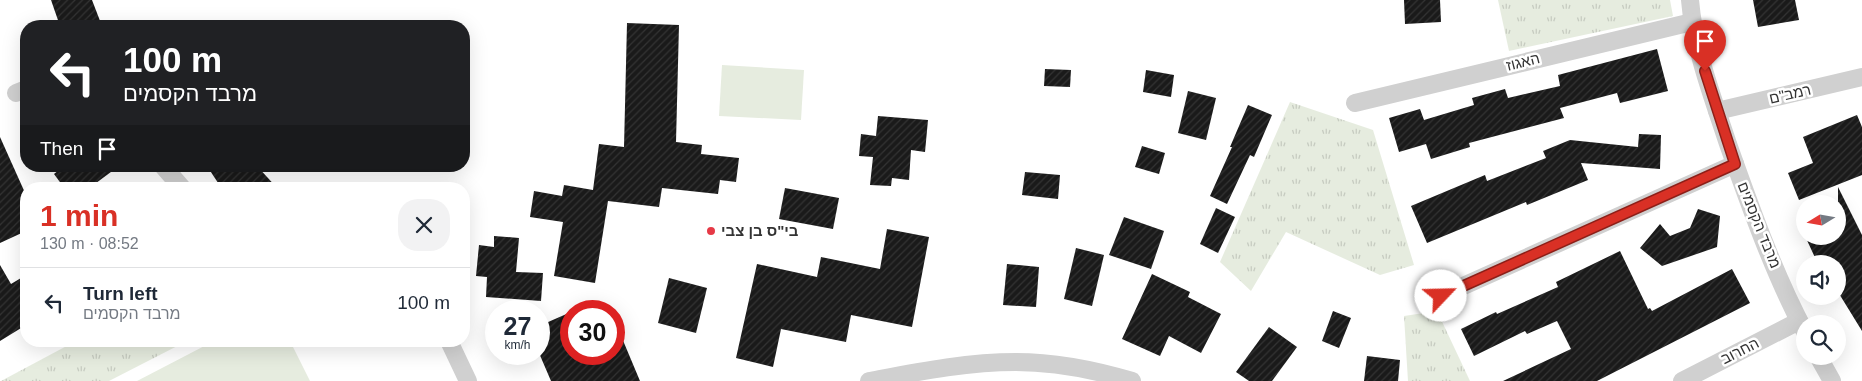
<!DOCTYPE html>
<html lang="en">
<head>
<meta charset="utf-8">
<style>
  body { margin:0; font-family:Helvetica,"Noto Sans Hebrew",sans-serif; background:#f2f2f3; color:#1f2937; height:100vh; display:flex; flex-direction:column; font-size:19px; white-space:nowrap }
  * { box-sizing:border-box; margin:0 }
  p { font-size:16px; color:#747a83 }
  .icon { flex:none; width:28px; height:28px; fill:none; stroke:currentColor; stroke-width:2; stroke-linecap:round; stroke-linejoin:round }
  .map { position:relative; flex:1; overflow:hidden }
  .drawer { position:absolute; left:20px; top:182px; width:450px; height:165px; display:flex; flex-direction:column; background:#fff; border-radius:20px; box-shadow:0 5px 20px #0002 }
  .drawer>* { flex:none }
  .guide { position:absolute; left:20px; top:20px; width:450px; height:152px; border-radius:20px; box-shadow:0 5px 20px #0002; background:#202124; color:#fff; overflow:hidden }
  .needle { width:32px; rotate:259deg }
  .buttons { position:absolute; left:1796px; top:195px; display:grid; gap:10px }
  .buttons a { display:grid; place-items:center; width:50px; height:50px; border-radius:50%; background:#fff; box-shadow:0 5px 20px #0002; font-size:25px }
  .speed { position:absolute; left:485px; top:300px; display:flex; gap:10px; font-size:25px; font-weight:700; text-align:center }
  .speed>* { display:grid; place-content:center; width:65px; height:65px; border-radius:50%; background:#fff; box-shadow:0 5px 20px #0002; line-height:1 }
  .speed small { font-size:12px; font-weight:400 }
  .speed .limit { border:8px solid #d22; background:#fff; color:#111 }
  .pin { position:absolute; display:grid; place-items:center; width:42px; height:42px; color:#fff; margin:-51px -21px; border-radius:50% 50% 50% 0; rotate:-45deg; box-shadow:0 0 5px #0007 }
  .pin .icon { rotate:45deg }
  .me { position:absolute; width:55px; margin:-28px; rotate:66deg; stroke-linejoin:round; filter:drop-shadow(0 0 4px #0008) }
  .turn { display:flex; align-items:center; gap:18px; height:105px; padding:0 20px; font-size:22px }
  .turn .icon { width:65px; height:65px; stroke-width:2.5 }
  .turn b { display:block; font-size:35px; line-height:42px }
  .then { display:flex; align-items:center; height:48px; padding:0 20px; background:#0003; gap:10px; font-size:19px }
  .round { display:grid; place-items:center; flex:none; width:52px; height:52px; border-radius:20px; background:#f2f2f3 }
  .head { display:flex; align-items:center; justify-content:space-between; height:85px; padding:0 20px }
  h1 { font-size:30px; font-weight:700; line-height:38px; color:#d93025 }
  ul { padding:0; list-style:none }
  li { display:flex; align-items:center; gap:15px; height:70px; padding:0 20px; border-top:1px solid #e0e1e3 }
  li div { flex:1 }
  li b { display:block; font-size:19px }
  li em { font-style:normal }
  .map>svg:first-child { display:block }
  .grass { fill:url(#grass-tufts) }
  .garden { fill:#e6ecdf }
  .building { fill:url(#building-hatch) }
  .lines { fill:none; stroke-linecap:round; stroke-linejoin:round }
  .minor { stroke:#d0d0d0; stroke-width:18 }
  .route-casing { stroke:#8d1f18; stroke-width:12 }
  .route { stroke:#d93025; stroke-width:9 }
  .poi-dot { fill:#e63946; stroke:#fff; stroke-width:2 }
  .labels { text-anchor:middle; stroke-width:5; stroke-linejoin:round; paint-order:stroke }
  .street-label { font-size:15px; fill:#333; stroke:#fff }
  .poi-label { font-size:15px; font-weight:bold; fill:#333; stroke:#fff; text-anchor:start }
</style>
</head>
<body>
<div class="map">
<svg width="1862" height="381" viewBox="0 0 1862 381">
  <defs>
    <pattern id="grass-tufts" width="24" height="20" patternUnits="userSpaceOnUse" patternTransform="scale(1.25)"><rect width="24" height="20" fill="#e6ecdf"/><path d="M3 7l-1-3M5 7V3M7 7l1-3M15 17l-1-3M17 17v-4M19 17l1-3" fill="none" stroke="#c6cbc0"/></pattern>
    <pattern id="building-hatch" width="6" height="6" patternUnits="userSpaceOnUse" patternTransform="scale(1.25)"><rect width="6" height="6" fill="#1a1a1a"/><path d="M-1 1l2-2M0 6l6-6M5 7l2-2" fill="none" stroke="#333"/></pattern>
  </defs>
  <rect width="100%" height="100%" fill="#fff"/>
  <!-- grass -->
  <g class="grass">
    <path d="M1498,0H1670L1673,16L1509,51Z"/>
    <path d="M1290,102L1373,130L1414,265L1380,275L1286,232L1251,291L1220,262Z"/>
    <path d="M1437,311L1470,381H1408L1404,316Z"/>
    <path d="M76,341H187L109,381H1Z"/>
  </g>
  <!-- garden -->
  <g class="garden">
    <path d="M722,65L804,70L801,120L719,116Z"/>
    <path d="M214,341H290L310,381H137Z"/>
  </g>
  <!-- building -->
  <g class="building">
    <path d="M51,0H92L102,26H60Z"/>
    <path d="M1404,0H1440L1441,22L1405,24Z"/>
    <path d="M1753,0H1795L1799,20L1758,27Z"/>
    <path d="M627,23L679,25L676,142L702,145L701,154L739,158L736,182L720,180L718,194L662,188L659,207L608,201L595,283L554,276L563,222L530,217L534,191L562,196L564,185L593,190L599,144L624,147Z"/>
    <path d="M1657,49L1668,91L1620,103L1617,93L1560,108L1564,118L1469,143L1470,147L1431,159L1426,144L1399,152L1389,118L1420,109L1424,120L1474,105L1472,98L1505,89L1508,98L1560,86L1558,75Z"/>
    <path d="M1045,69L1071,70L1070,87L1044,86Z"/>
    <path d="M1146,70L1174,75L1171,97L1143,92Z"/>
    <path d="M1188,91L1216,98L1206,140L1178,133Z"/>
    <path d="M1248,105L1272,115L1254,157L1250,155L1227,204L1210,196L1232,147H1230Z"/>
    <path d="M1857,115L1862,127V175L1799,200L1788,173L1813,163L1803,137Z"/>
    <path d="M878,116L928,120L925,152L911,150L909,180L892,178L891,186L870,185L873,157L859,156L861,134L876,136Z"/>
    <path d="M1639,134L1661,135L1660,169L1581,163L1588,180L1527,205L1526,202L1427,243L1411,206L1485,175L1487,181L1546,158L1543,151L1570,140L1638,147Z"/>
    <path d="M0,137L26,195V231L0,243Z"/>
    <path d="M1142,146L1165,153L1159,174L1135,167Z"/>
    <path d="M64,166H119L88,189H65L54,174Z"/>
    <path d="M207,166H257L278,189H222Z"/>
    <path d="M1025,172L1060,175L1058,199L1022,195Z"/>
    <path d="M1838,187L1862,235V331L1838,292V264H1818L1805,236H1838Z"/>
    <path d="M785,188L839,198L833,229L779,219Z"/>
    <path d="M1216,208L1235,217L1218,253L1200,244Z"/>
    <path d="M1698,209L1720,216L1717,247L1662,266L1640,248L1660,224L1670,236L1690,228Z"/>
    <path d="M1124,217L1164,231L1151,269L1109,255Z"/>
    <path d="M887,229L929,237L912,327L851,315L846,342L781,329L773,367L736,358L757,264L817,277L821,257L880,269Z"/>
    <path d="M494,236L519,238L516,272L543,273L541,301L486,297L487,277L476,276L479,245L494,247Z"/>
    <path d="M1076,248L1104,255L1092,306L1064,299Z"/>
    <path d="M1620,251L1648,309L1650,308L1652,311L1732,269L1750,303L1597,381H1503L1571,349L1557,321L1527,334L1525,331L1474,356L1461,329L1496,312L1497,314L1558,287L1556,282Z"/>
    <path d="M1007,264L1039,267L1036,307L1003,305Z"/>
    <path d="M0,265L11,284L26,275V325L0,341Z"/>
    <path d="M1152,274L1190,292L1188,297L1221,314L1201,353L1169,336L1160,356L1122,339Z"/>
    <path d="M669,278L707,288L696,333L658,323Z"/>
    <path d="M1333,311L1351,318L1339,348L1322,341Z"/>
    <path d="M571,312V354H614V319L640,381H551L539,353V326Z"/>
    <path d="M1269,327L1297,347L1272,381H1249L1236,372Z"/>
    <path d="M1367,356L1400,360L1398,381H1364Z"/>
  </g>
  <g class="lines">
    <!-- minor -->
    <g class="minor">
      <path d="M1690,0C1694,49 1713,98 1728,144C1750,206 1774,274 1805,332"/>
      <path d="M16,93L26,89"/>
      <path d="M1355,103L1692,22"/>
      <path d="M1717,111L1862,77"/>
      <path d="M163,166L183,189"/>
      <path d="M1441,296L1735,164"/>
      <path d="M449,341L468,381"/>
      <path d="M1818,356L1832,381"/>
      <path d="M869,381C917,372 966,362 1016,362C1055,362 1095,370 1132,381"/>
      <path d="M1682,381L1799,321"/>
    </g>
  </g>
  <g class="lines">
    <defs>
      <path id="route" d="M1441,296L1735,164L1705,71"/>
    </defs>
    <!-- route casing -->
    <use href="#route" class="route-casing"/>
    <!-- route -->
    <use href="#route" class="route"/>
  </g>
  <!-- markers -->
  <circle class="poi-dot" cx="711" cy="231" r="5"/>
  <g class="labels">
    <!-- street labels -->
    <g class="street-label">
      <text transform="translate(1523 62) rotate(-14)" y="5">האגוז</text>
      <text transform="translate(1790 94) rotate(-13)" y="5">רמב"ם</text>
      <text transform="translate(1759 225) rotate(68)" y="5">מרבד הקסמים</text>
      <text transform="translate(1740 351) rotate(-27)" y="5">החרוב</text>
    </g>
    <!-- poi labels -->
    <g class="poi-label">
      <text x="721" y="236">בי"ס בן צבי</text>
    </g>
  </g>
</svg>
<div class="buttons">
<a><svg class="needle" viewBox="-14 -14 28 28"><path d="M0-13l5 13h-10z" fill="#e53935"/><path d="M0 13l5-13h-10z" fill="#747a83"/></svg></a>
<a><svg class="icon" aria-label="sound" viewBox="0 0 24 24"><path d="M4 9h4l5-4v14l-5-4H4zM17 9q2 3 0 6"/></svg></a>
<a><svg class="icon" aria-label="search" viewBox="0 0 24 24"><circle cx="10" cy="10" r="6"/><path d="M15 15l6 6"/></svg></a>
</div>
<div class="speed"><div>27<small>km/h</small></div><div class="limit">30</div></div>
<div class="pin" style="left:1705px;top:71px;background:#d93025"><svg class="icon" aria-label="arrive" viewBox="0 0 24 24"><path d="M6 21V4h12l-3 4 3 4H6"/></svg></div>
<svg class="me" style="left:1441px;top:296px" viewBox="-20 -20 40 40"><circle r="19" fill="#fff"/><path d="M0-13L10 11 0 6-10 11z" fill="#d93025"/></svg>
<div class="guide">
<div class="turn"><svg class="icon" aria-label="left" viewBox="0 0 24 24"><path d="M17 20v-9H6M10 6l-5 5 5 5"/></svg><div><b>100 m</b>מרבד הקסמים</div></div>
<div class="then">Then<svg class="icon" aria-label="arrive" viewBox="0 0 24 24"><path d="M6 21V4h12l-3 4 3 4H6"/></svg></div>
</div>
<section class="drawer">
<div class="head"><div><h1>1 min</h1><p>130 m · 08:52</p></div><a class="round"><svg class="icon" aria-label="close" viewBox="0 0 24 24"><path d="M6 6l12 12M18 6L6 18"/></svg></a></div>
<ul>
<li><svg class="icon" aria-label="left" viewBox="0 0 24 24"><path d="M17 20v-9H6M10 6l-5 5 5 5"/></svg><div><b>Turn left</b><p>מרבד הקסמים</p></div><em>100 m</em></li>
</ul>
</section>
</div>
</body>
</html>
